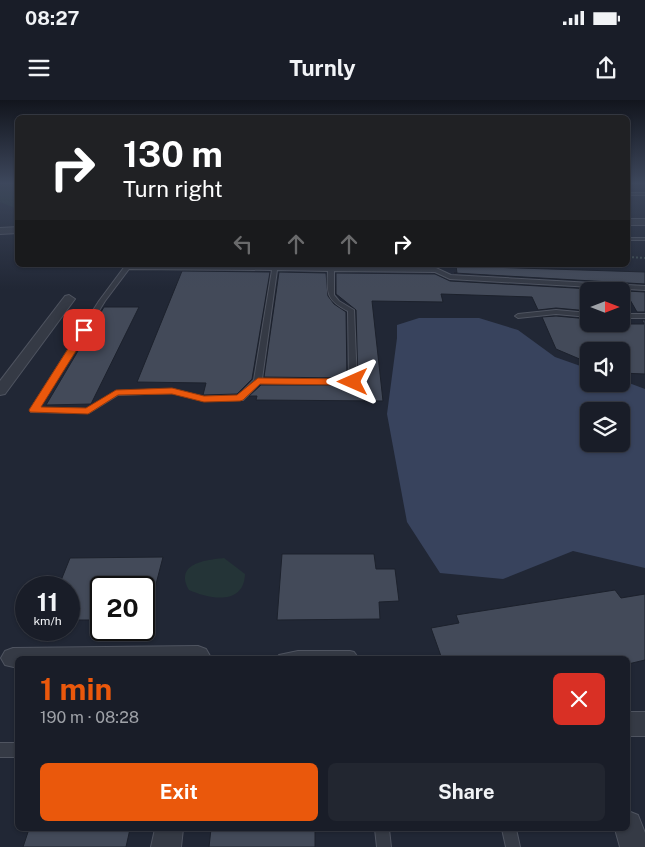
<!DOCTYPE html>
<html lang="en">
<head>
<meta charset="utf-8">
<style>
  body { margin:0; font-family:"Public Sans",sans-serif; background:#222630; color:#f1f3f6; height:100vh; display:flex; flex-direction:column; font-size:19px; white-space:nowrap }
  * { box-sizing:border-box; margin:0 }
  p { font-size:16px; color:#9fa2a8 }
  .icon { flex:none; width:28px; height:28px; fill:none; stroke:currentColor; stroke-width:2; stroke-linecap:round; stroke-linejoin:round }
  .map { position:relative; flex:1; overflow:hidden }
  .sheet { position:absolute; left:15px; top:556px; width:615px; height:175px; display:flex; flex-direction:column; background:#191d28; border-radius:8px; box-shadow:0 1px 4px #0004,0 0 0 1px #373b45 }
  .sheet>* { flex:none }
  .banner { position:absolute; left:15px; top:15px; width:615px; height:152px; border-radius:8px; box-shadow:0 1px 4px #0004,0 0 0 1px #373b45; background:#202124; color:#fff; overflow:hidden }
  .needle { width:32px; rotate:90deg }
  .fabs { position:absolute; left:580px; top:182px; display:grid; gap:10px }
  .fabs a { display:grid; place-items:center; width:50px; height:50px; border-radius:8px; background:#191d28; box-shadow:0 1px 4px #0004,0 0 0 1px #373b45; font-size:25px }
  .speed { position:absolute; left:15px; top:476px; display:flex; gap:10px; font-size:25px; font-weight:700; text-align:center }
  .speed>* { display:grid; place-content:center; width:65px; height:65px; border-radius:50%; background:#191d28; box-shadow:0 1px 4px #0004,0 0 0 1px #373b45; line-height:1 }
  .speed small { font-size:12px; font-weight:400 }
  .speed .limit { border:2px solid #111; border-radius:8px; background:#fff; color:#111 }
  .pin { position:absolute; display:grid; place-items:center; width:42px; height:42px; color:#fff; margin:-21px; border-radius:10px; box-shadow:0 2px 8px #0006 }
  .me { position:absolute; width:55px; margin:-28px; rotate:270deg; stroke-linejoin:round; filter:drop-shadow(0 0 4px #0008) }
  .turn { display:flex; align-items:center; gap:18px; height:105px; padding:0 25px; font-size:22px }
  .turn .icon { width:65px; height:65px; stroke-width:2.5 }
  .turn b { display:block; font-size:35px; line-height:42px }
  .lanes { display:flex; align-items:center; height:48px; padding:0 25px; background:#0003; justify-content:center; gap:25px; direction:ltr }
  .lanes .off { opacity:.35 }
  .round { display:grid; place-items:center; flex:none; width:52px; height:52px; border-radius:8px; background:#222630 }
  .summary { display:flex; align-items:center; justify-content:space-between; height:85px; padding:0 25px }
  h1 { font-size:30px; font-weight:700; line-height:38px; color:#ea580c }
  .primary-button { display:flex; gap:10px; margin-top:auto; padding:10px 25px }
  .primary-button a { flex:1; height:58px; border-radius:8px; background:#ea580c; color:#fff; font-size:20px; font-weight:700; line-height:58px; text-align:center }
  .primary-button a+a { background:#222630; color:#f1f3f6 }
  .status { display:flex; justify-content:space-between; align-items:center; height:35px; padding:0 25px; background:#191d28; direction:ltr }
  .status svg { height:14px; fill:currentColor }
  header { display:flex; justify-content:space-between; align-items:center; height:65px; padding:0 25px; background:#191d28; font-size:22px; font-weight:700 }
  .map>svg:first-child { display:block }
  .green { fill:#243437 }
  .water { fill:#38435d; fill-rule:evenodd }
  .building { fill:#434a59; stroke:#1c212c }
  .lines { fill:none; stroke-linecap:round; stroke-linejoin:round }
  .service-casing { stroke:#4f5460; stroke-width:2 }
  .minor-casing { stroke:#4f5460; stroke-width:2 }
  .path { stroke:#414f53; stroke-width:2; stroke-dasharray:2 2; stroke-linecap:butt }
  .service { fill:#353a45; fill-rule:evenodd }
  .minor { fill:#353a45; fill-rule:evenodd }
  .route { fill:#ea580c; stroke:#983908 }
</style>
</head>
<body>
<div class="status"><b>08:27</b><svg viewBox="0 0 49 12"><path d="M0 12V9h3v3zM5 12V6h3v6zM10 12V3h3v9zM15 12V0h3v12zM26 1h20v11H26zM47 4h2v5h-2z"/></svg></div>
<header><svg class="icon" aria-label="menu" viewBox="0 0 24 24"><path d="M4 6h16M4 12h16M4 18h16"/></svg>Turnly<svg class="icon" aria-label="share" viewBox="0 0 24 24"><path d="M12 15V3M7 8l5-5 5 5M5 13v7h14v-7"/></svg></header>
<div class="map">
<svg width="645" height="747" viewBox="0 0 645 747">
  <rect width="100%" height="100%" fill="#212735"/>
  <!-- green -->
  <g class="green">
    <path d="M0,84H17V109L0,102Z"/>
    <path d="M224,458L245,474C244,506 209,499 189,490C174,463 206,460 224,458Z"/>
  </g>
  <!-- water -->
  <path class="water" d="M419,218H479L518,230L555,257L589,269V284H621V280L645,289V468L573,451L503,479L440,473L407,422L387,314L397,238V225ZM589,311H621V344H589Z"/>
  <!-- building -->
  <g class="building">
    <path d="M456,166L645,172V184L454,173H457Z"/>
    <path d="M182,171L270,172L252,279L237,294L203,295L206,283L137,282Z"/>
    <path d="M279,172L326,173L328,196L334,204L346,212L347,278L264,277Z"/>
    <path d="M336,173L435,174L450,181L645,192V212H637L625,191H589V211L556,208L538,210L532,197L441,194L443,202L372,201L383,301L256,300L257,296H249L261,285H358L356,210L336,194Z"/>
    <path d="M104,207H139L91,304L46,305Z"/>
    <path d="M556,216L589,219V224H644L642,220H645V274L621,273V251H589V263L556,249L542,217Z"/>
    <path d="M282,454H374L376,469H395L399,501L379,502L380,519L277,520Z"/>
    <path d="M163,457L155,488H101V520H69V488H58L70,458Z"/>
    <path d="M615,490L621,498L645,494V560L628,564V559H442L431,528L459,523L456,515Z"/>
    <path d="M29,729H130L126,747H23Z"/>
    <path d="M211,729H315V747H209Z"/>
  </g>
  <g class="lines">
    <defs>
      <g id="service">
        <rect x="628" y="93" width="17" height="2"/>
        <rect x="628" y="138" width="17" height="2"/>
        <path d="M125,166L436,168L451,175L645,186V190L450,179L435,172L334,171V195L339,201L354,210L357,282L356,284L260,283L243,300H240L204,301L172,293L118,295L89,313L31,312L30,310L99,201ZM129,169L272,170L254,280L238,296L204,297L172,289L116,291L87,309L39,308L105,201ZM277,170L328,171C327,193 326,200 348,211L349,280L262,279Z"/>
        <path d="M556,210L589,213V217L556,214L518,218L515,216L518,214Z"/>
        <rect x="621" y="214" width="24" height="4"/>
        <path d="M298,551H350L354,552L359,559H277L279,555Z"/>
        <rect x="0" y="643" width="18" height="14"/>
        <path d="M375,729H389L391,747H377Z"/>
        <path d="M502,729H516L520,747H506Z"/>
      </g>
      <g id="minor">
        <rect x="628" y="119" width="17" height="6"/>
        <path d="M18,127V133L0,134V128Z"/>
        <path d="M69,195L75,199L5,294L0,295V281L65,196Z"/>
        <path d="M198,546L206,549L210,556L209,559H18V568L5,565L1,558L5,551L13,548Z"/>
        <rect x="628" y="612" width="17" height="24"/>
        <path d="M628,711L638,715L645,733V747H620L615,729H628Z"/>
        <path d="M155,729H183L181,747H151Z"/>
      </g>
    </defs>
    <!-- service casing -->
    <use href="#service" class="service-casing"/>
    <!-- minor casing -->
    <use href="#minor" class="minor-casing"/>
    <!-- path -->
    <path class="path" d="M628,157L645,158"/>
    <!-- service -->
    <use href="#service" class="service"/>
    <!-- minor -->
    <use href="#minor" class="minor"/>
  </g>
  <!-- sky -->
  <linearGradient id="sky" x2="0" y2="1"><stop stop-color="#12151d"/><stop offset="0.44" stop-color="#3d475c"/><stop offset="1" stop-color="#3d475c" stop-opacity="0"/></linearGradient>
  <rect width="645" height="189" fill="url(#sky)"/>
  <!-- route -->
  <path class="route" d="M84,227L89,230L41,307L86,308L116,290L172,288L204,296L237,295L258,278L353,279L358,282L353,285L260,284L243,300L240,301L204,302L172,294L118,295L88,314L30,312L29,310L80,230Z"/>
</svg>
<div class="fabs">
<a><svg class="needle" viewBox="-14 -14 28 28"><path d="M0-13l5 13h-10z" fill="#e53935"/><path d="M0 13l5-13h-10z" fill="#9fa2a8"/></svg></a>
<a><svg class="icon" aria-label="sound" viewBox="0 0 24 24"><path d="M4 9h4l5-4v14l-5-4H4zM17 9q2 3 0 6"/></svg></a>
<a><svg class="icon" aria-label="layers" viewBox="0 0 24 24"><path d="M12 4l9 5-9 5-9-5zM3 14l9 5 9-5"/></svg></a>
</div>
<div class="speed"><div>11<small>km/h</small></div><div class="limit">20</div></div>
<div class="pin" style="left:84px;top:230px;background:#d93025"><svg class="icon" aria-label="arrive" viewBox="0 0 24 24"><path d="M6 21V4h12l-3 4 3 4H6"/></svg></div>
<svg class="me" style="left:353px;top:282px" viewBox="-20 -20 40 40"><path d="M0-17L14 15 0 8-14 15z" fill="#ea580c" stroke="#fff" stroke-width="4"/></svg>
<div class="banner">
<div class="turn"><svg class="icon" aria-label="right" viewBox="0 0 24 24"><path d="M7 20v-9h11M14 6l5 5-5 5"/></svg><div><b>130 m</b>Turn right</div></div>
<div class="lanes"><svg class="icon off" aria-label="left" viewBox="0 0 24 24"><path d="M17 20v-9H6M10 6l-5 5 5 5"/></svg><svg class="icon off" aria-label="ahead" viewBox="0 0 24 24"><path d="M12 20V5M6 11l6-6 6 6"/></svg><svg class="icon off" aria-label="ahead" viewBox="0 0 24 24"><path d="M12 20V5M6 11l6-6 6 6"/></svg><svg class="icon" aria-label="right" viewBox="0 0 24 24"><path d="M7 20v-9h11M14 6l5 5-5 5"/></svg></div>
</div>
<section class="sheet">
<div class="summary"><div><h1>1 min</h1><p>190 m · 08:28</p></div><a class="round" style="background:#d93025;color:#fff"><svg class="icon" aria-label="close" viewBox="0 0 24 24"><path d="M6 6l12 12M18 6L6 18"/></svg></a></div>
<div class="primary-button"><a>Exit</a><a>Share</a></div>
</section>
</div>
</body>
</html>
